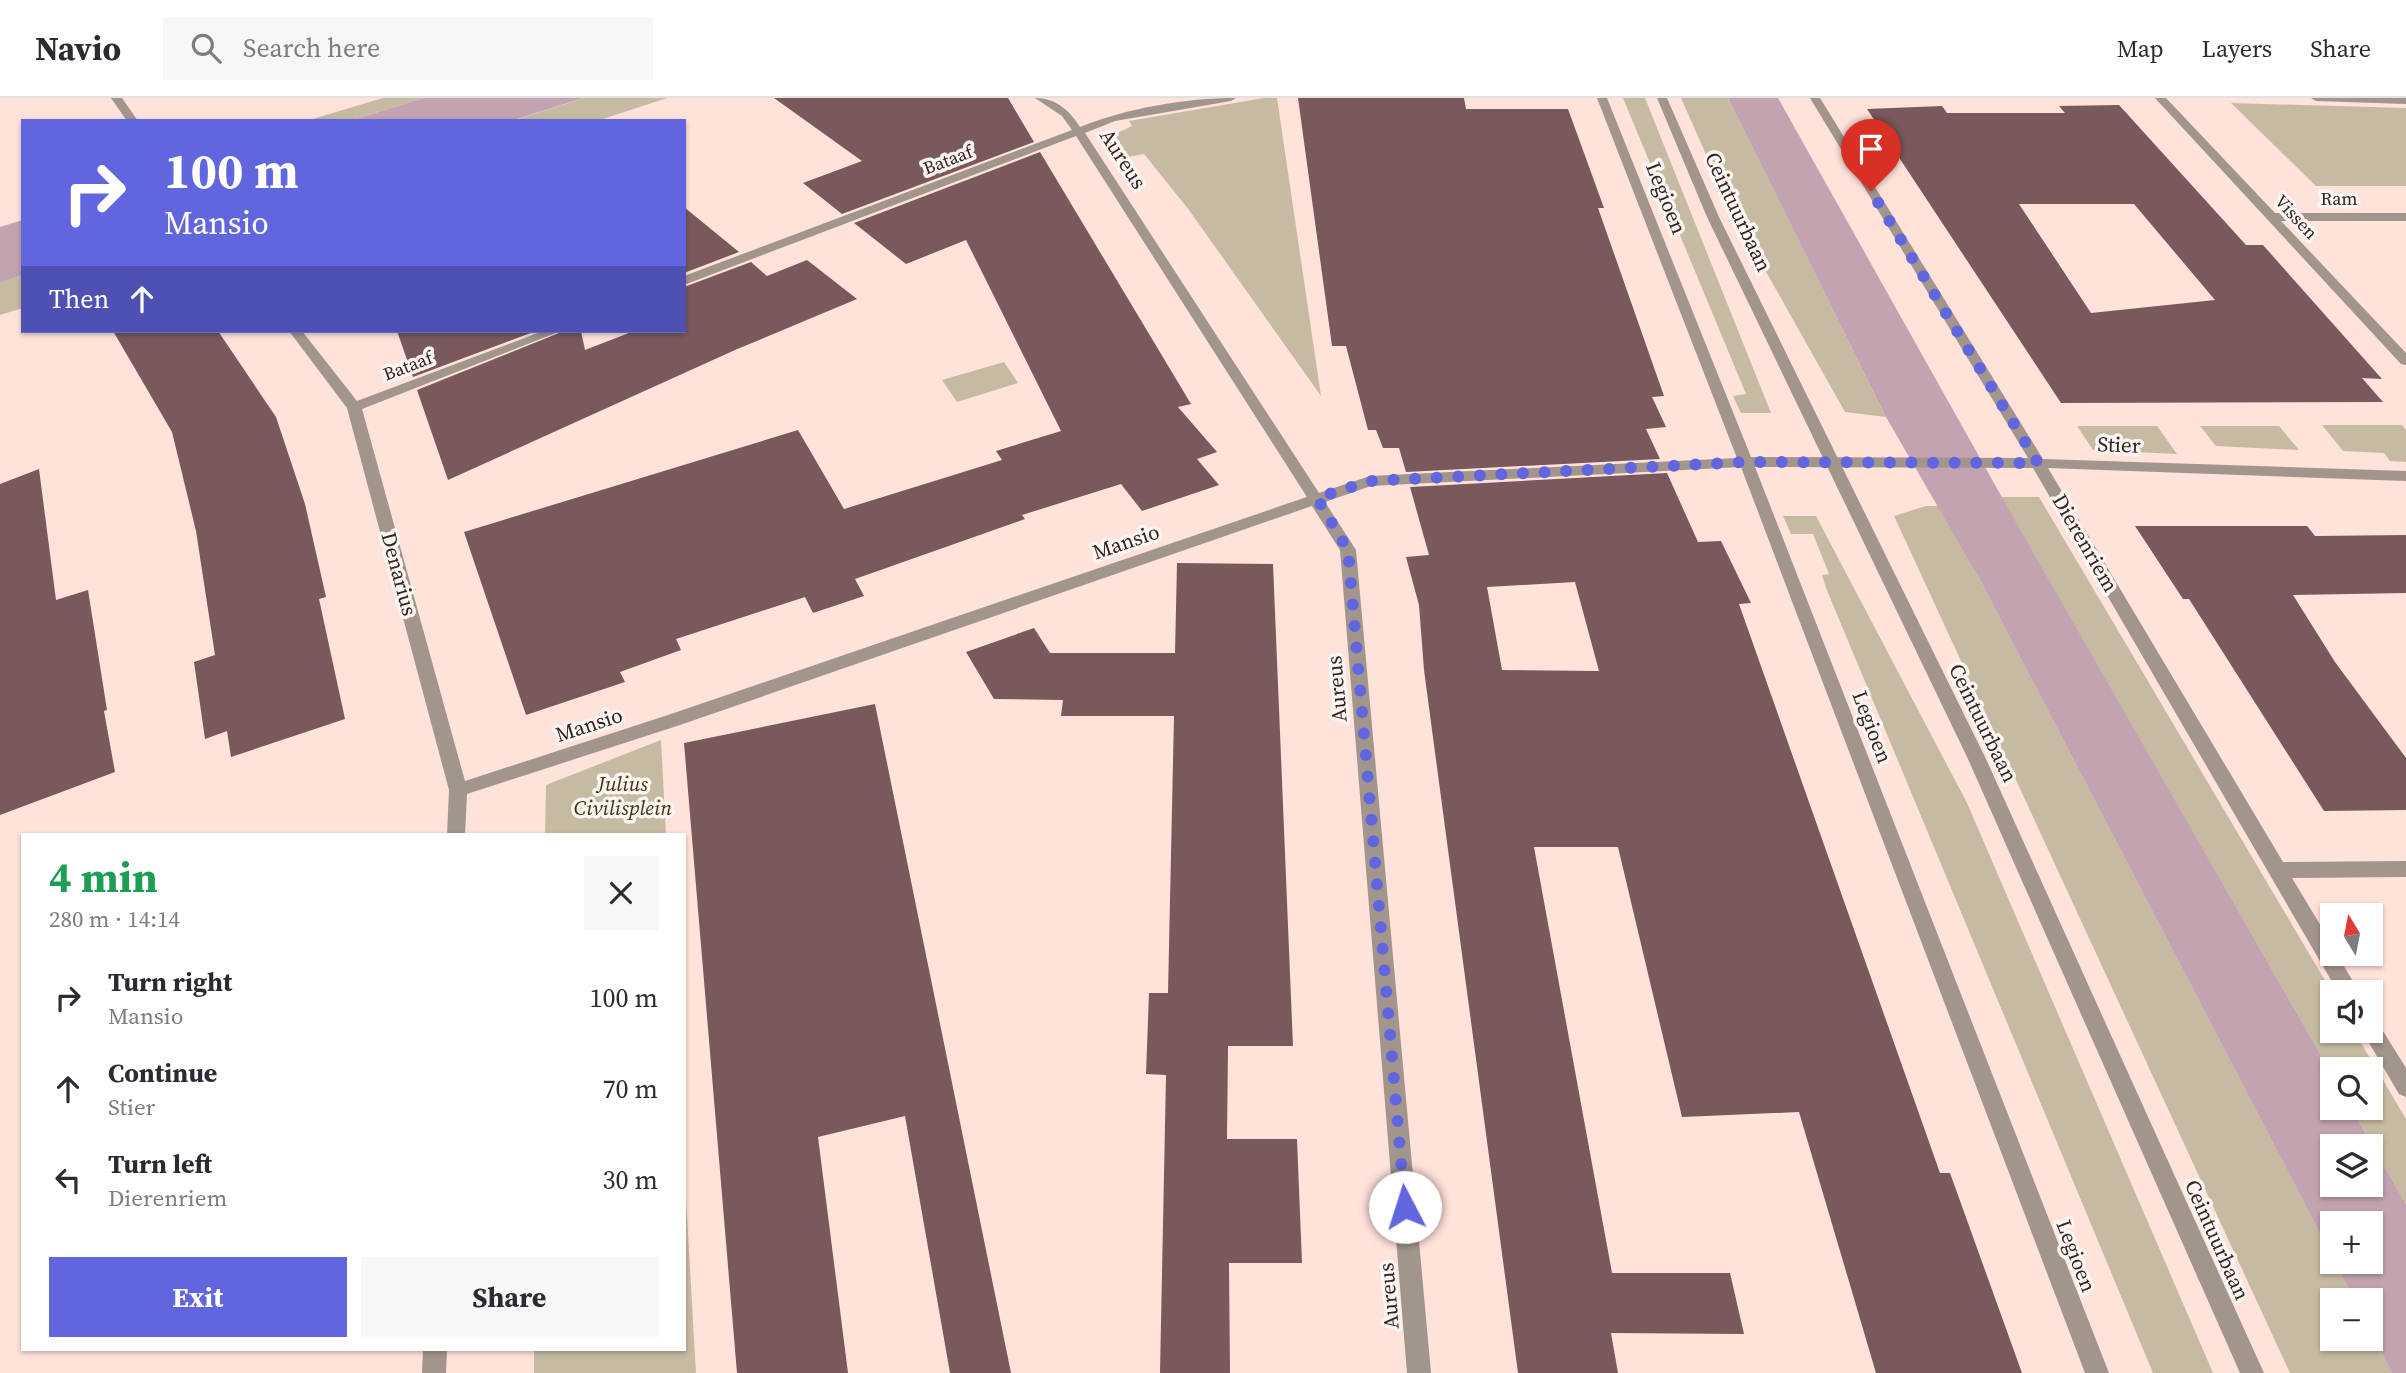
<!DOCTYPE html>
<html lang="en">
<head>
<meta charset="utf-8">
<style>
  body { margin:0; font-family:"Source Serif 4",serif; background:#f7f7f7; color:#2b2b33; height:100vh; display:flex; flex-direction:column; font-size:26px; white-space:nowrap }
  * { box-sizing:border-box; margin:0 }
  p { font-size:23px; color:#7c7c81 }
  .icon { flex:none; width:38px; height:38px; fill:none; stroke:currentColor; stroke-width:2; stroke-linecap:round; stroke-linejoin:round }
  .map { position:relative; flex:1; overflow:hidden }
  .panel { position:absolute; left:21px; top:735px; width:665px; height:518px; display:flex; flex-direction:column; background:#fff; border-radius:0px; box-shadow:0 2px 5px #0004 }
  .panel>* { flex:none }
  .banner { position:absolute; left:21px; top:21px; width:665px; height:214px; border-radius:0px; box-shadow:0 2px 5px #0004; background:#6266de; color:#fff; overflow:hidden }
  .needle { width:46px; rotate:350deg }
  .tools { position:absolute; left:2320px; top:805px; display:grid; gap:14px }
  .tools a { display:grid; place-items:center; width:63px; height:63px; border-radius:0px; background:#fff; box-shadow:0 2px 5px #0004; font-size:35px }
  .pin { position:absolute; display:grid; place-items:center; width:60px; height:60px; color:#fff; margin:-72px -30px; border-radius:50% 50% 50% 0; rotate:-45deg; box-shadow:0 0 7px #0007 }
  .pin .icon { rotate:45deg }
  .me { position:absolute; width:77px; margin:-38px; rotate:355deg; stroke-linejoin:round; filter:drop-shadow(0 0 5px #0008) }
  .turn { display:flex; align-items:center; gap:24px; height:147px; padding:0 28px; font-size:32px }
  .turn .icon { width:91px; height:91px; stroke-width:2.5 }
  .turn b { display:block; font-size:49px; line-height:60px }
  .then { display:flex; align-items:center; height:66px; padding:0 28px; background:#0003; gap:14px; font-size:26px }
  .round { display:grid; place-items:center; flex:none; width:74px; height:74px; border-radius:0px; background:#f7f7f7 }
  .overview { display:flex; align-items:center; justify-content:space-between; height:119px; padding:0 28px }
  h1 { font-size:42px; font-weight:700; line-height:52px; color:#1e9e55 }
  .cta { display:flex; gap:14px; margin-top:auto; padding:14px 28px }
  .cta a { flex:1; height:80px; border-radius:0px; background:#6266de; color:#fff; font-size:28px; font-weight:700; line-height:80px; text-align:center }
  .cta a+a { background:#f7f7f7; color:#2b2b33 }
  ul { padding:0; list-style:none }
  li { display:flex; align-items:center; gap:21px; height:91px; padding:0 28px }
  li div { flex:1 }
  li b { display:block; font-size:26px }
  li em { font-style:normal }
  header { display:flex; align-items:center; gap:42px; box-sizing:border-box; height:98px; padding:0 35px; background:#fff; border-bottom:2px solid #e1e1e2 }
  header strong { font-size:33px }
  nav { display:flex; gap:38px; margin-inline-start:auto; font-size:24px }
  .search { width:490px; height:63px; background:#f7f7f7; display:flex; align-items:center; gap:18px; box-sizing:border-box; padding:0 24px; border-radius:0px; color:#7c7c81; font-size:26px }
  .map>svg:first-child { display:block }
  .green { fill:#c6bba2 }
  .water { fill:#c3a3b1; fill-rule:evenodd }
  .building { fill:#79595c; fill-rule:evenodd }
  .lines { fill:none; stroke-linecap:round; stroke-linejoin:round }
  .minor { fill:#a1958c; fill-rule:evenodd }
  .tertiary { fill:#a1958c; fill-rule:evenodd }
  .route { stroke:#6266de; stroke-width:12; stroke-dasharray:0 21.6 }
  .labels { text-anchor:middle; stroke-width:7; stroke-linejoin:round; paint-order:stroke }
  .far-street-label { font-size:18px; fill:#322521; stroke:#fcf5f2 }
  .street-label { font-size:21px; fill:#322521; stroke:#fcf5f2 }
  .park-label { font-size:21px; font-style:italic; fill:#42320b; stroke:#fcf5f2 }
</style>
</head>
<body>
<header>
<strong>Navio</strong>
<div class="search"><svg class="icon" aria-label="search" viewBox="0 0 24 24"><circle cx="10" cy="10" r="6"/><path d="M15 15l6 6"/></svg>Search here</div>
<nav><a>Map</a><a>Layers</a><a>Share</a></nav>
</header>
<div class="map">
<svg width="2406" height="1275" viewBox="0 0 2406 1275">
  <rect width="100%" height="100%" fill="#ffe2d9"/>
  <!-- green -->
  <g class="green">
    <path d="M383,0H424L349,23H306Z"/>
    <path d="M584,0H667L597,23H512Z"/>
    <path d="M1264,0H1277L1321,298L1189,112L1144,56L1122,60L1105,41L1132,28L1129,23Z"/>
    <path d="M1623,0H1645L1771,315H1741L1733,298L1746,296Z"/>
    <path d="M1681,0H1728L1886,319L1845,314L1729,108Z"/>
    <path d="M2231,5L2406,10V88H2316Z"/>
    <path d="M23,177V210L0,217V185Z"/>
    <path d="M1004,264L1018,285L957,304L942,282Z"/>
    <path d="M2322,327H2402L2406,332V364L2390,363L2384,355L2343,353Z"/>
    <path d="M2077,328H2157L2177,356L2093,352Z"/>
    <path d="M2200,328H2279L2299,352L2216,348Z"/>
    <path d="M2001,399H2039L2333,896V933H2354L2406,1021V1106L2351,1010H2371V971H2333V978Z"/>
    <path d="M1926,408H1940L1979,480L2355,1202H2333V1241H2371V1234L2392,1275H2290L1894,418Z"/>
    <path d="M1783,418H1816L1967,705L2213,1275H2153L1826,490L1822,477L1829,476L1813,436H1791Z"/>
    <path d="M661,642L666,737H545L546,687Z"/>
    <path d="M684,1066L696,1275H534V1251H684Z"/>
  </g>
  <!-- water -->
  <g class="water">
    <path d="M424,0H583L511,23H349Z"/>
    <path d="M1728,0H1778L2017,426L2333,978V1010H2351L2406,1106V1275H2392L2371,1234V1202H2355L2335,1164H2371V1125H2333V1160L1979,480L1886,319ZM2333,1048H2371V1087H2333Z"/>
    <path d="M23,122V177L0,185V129Z"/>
  </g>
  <!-- building -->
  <g class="building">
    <path d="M774,0H1008L1034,44L842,116L803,85L862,63Z"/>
    <path d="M1298,0H1464L1466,11H1568L1604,110H1598L1664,298L1652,299L1666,329L1646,331L1660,361L1406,374L1399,350H1383L1376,332H1368L1346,248H1332Z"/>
    <path d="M2119,7L2246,147H2263L2382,281L2362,280L2383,304L2061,305L1867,11L1942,8L1947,15H2065L2059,8ZM2019,106H2134L2215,202L2091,215Z"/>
    <path d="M1040,54L1191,306L1178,309L1217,354L1197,361L1219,387L1142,413L1121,386L1022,417L1025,421L855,481L864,498L813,515L805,499L676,541L681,552L620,574L625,584L526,617L464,434L798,332L844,411L1002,362L996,353L1061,333L966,142L906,166L854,125Z"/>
    <path d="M684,109L739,154L684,175Z"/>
    <path d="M807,162L857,201L735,252L448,382L417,292L564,233H581L585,252L634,233H684V189L751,164L767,178Z"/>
    <path d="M113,233H218L276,319L305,406L326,499L319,501L345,621L231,659L227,633L205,641L194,564L215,557L196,433L172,334Z"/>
    <path d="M397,233H536L413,279Z"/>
    <path d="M39,371L56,502L88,492L107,612L104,613L115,674L0,717V386Z"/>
    <path d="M1667,375L1698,444L1721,443L1751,505L1739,506L1940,1075H1950L2022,1275H1876L1799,1014L1682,1019L1618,749H1534L1612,1175H1730L1744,1236L1611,1235L1618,1275H1518L1424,572L1419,507L1406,459L1429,457L1410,389ZM1575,484L1599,573L1502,572L1487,489Z"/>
    <path d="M2135,428H2307L2315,438L2406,437V495L2293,497L2335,564L2406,660V712L2324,713L2189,501H2183Z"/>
    <path d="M1177,465L1273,466L1293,948H1228L1227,1041H1297L1302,1165H1229L1230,1275H1160L1166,977L1146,976L1149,895H1168L1174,618H1061L1063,602L994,601L966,554L1034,530L1050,555H1175Z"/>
    <path d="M875,606L1011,1275H950L905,1018L818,1039L848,1275H737L684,645Z"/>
  </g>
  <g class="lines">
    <!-- minor -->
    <g class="minor">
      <path d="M111,0H122L138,23H127Z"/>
      <path d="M1035,0C1056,0 1069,12 1080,29C1128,10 1185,0 1236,0L1231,3L1115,23L1085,35L1319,395L1370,378L1737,360L1597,0H1607L1751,359L2028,360L1810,0H1820L2043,361L2406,373V383L2048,370L2283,764L2406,763V779L2292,780L2333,848V856H2337L2359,894H2338L2033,370L1755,369L2109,1275H2085L1741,369L1371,388L1325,404L1356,452L1431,1275H1407L1340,452L1312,408L680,627L467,696L465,737H447L449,692L347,310L289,233H302L357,303L543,233H561L362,311L465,683L668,617L1307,399L1076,38L684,187V178L1072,32L1062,18Z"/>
      <path d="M2155,0H2166L2275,115H2406V123H2281L2406,255V267L2401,266Z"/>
      <path d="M2311,0H2406V6L2316,3Z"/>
      <path d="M2371,922L2378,925L2406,970V999L2399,996L2362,933H2371Z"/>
      <path d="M423,1251H447L446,1275H422Z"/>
    </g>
    <!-- tertiary -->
    <path class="tertiary" d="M1657,0H1667L1719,119L1986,661L2264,1275H2240L1968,661L1707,119Z"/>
  </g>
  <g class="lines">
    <!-- route -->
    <path class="route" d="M1405,1109L1348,452L1317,400L1370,383L1746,364L2038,365L1871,93"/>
  </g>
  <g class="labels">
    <!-- far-street labels -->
    <g class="far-street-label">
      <text transform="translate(948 62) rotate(-21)" y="6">Bataaf</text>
      <text x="2339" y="107">Ram</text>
      <text transform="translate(2296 119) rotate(47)" y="6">Vissen</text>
      <text transform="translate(408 268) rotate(-21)" y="6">Bataaf</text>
    </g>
    <!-- street labels -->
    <g class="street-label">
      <text transform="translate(1123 61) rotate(57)" y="7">Aureus</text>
      <text transform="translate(1666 100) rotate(68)" y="7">Legioen</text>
      <text transform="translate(1738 114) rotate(65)" y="7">Ceintuurbaan</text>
      <text transform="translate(2119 347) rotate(2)" y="7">Stier</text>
      <text transform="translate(1126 444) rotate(-19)" y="7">Mansio</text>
      <text transform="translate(2085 445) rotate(60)" y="7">Dierenriem</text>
      <text transform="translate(399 476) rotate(75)" y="7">Denarius</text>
      <text transform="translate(1337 591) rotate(-95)" y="7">Aureus</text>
      <text transform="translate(1983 625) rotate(64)" y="7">Ceintuurbaan</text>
      <text transform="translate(589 627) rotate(-18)" y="7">Mansio</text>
      <text transform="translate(1872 629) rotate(69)" y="7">Legioen</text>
      <text transform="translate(2217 1142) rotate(66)" y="7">Ceintuurbaan</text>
      <text transform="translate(2076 1158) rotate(69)" y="7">Legioen</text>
      <text transform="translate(1389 1198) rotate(-95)" y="7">Aureus</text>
    </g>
    <!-- park labels -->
    <g class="park-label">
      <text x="623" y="693">Julius<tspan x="623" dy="24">Civilisplein</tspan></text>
    </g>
  </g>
</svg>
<div class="tools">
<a><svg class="needle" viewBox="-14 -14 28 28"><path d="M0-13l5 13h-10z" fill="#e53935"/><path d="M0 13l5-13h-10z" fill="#7c7c81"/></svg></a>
<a><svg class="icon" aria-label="sound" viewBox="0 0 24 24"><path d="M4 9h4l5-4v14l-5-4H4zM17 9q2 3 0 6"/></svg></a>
<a><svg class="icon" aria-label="search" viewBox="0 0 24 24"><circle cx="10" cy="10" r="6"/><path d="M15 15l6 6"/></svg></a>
<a><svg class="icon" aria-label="layers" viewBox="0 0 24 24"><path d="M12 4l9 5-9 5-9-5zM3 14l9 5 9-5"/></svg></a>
<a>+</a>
<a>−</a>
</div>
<div class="pin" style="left:1871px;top:93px;background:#d93025"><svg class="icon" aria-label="arrive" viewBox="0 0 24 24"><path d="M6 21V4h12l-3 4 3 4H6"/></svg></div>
<svg class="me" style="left:1405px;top:1109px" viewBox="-20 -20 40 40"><circle r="19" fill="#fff"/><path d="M0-13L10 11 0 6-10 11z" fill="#6266de"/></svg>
<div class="banner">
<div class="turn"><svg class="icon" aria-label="right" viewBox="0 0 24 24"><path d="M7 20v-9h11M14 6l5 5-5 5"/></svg><div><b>100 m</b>Mansio</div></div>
<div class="then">Then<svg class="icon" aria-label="ahead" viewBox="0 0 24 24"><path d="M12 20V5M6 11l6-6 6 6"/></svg></div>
</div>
<section class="panel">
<div class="overview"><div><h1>4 min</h1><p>280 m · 14:14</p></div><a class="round"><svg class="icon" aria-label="close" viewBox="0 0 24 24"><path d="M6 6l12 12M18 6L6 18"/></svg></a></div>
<ul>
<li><svg class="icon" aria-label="right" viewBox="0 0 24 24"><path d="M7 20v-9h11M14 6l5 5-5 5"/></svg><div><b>Turn right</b><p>Mansio</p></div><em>100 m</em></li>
<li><svg class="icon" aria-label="ahead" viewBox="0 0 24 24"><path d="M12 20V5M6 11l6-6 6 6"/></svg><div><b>Continue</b><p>Stier</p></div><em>70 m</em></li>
<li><svg class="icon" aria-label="left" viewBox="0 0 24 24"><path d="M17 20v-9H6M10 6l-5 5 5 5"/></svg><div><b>Turn left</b><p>Dierenriem</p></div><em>30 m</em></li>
</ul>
<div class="cta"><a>Exit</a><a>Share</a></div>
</section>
</div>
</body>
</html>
